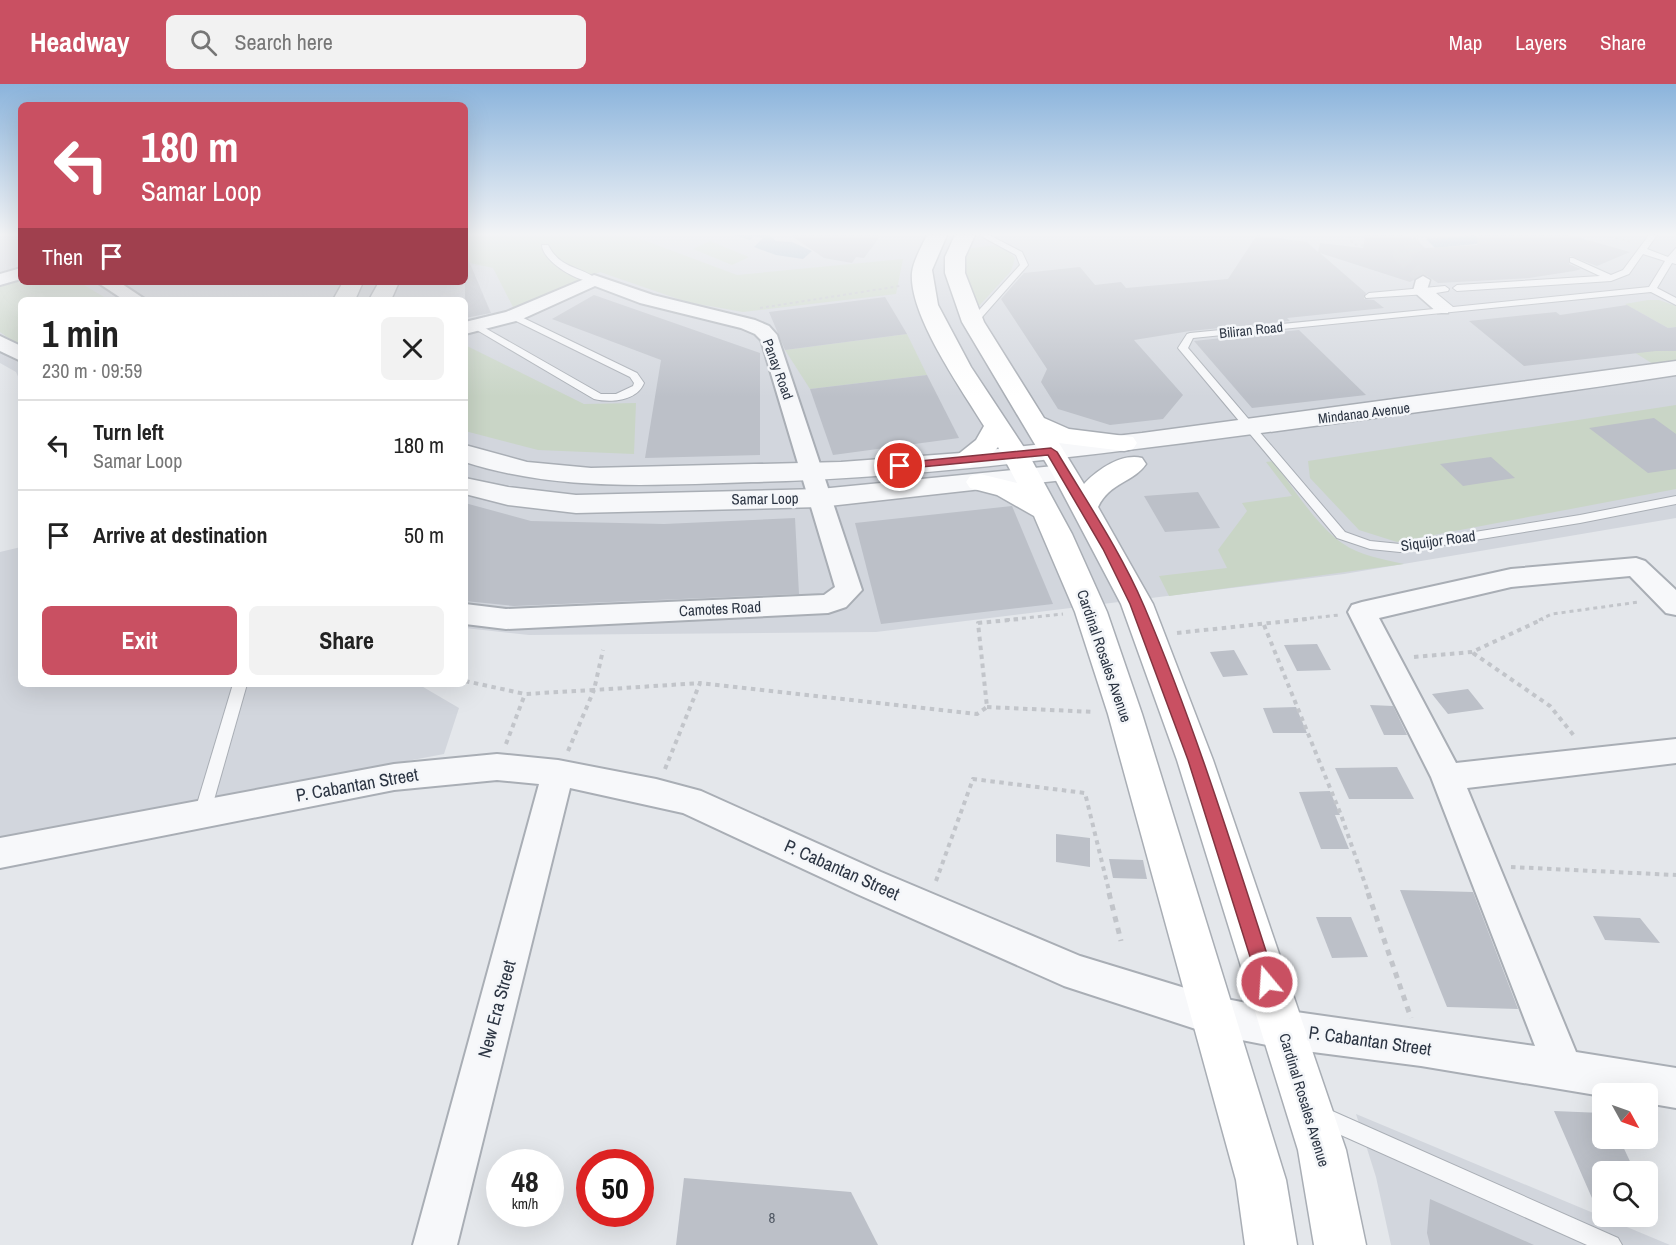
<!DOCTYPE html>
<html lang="en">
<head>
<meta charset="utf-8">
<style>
  body { margin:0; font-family:"Archivo Narrow",sans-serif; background:#f2f2f2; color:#222; height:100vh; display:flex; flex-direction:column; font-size:22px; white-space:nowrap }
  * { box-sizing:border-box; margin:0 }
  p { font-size:20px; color:#767676 }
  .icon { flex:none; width:33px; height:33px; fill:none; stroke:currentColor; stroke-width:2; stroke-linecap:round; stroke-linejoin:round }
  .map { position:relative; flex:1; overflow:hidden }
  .panel { position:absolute; left:18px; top:213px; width:450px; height:390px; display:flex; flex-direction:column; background:#fff; border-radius:9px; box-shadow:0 6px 24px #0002 }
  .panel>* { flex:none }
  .guide { position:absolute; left:18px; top:18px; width:450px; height:183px; border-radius:9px; box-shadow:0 6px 24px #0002; background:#c95062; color:#fff; overflow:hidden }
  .needle { width:39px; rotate:130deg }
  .fabs { position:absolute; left:1592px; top:999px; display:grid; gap:12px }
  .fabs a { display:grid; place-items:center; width:66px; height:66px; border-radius:9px; background:#fff; box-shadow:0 6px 24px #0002; font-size:30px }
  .speed { position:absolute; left:486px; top:1065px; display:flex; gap:12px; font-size:30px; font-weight:700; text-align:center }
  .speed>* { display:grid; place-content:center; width:78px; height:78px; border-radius:50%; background:#fff; box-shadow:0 6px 24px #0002; line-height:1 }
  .speed small { font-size:15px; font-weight:400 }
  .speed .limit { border:9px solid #d22; background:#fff; color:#111 }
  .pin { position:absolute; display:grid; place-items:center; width:51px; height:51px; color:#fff; margin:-26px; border:3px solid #fff; border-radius:50%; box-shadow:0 2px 6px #0007 }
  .me { position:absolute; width:66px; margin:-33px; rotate:342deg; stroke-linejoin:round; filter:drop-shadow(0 0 4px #0008) }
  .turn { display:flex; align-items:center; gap:21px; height:126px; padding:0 24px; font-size:27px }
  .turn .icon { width:78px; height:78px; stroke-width:2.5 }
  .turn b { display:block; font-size:42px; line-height:51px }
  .then { display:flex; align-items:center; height:57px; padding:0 24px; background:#0003; gap:12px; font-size:22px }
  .round { display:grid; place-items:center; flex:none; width:63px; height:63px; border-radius:9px; background:#f2f2f2 }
  .overview { display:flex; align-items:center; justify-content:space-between; height:102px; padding:0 24px }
  h1 { font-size:36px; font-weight:700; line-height:45px }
  .action { display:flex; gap:12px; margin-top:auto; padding:12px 24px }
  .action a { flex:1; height:69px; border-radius:9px; background:#c95062; color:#fff; font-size:24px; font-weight:700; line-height:69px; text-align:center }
  .action a+a { background:#f2f2f2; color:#222 }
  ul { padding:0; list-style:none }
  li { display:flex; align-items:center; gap:18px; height:90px; padding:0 24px; border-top:2px solid #e0e0e0 }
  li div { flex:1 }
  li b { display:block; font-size:22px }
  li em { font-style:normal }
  header { display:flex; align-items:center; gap:36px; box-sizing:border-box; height:84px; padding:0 30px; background:#c95062; color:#fff }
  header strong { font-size:28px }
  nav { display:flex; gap:33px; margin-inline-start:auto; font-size:21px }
  .search { width:420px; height:54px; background:#f2f2f2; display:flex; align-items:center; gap:15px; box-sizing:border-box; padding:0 21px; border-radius:9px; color:#767676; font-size:22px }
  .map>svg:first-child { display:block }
  .built { fill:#d2d6dd }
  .green { fill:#c9d5c6 }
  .water { fill:#a1b5c9 }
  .building { fill:#bcc0c8 }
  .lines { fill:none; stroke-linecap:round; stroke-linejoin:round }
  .pedestrian-tunnel { stroke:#bfc3c9; stroke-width:14; stroke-dasharray:14 7; stroke-linecap:butt }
  .service-casing { stroke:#a9aeb5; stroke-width:2 }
  .pedestrian-casing { stroke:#a9aeb5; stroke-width:3 }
  .minor-casing { stroke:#a9aeb5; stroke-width:4 }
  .tertiary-casing { stroke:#a9aeb5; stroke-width:3 }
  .secondary-casing { stroke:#a9aeb5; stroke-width:3 }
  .path-far3 { stroke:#c2c5ca; stroke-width:2; stroke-dasharray:3 3; stroke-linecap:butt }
  .path-far2 { stroke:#c2c5ca; stroke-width:3; stroke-dasharray:4 4; stroke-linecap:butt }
  .path-far1 { stroke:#c2c5ca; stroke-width:4; stroke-dasharray:4.5 4.5; stroke-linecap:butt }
  .path { stroke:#c2c5ca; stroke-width:5; stroke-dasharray:6 6; stroke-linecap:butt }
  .service { fill:#f7f8fa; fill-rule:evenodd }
  .pedestrian { fill:#f7f8fa; fill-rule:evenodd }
  .minor { fill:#f7f8fa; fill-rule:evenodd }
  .tertiary { fill:#f7f8fa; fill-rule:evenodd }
  .secondary { fill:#fff; fill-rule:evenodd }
  .route { fill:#c95062; stroke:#833440; stroke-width:1.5 }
  .labels { text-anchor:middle; stroke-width:5; stroke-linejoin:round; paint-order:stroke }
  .far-street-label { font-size:14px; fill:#2c3543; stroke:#f4f6f9 }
  .street-label { font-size:15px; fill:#2c3543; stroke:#f4f6f9 }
  .near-number-label { font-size:15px; fill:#505864 }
  .near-street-label { font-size:18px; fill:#2c3543; stroke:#f4f6f9 }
</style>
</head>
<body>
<header>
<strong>Headway</strong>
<div class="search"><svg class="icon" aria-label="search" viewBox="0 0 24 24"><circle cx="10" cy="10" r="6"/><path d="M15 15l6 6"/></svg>Search here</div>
<nav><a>Map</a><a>Layers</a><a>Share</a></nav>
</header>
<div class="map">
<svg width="1676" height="1161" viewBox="0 0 1676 1161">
  <rect width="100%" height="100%" fill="#e4e7eb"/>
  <!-- built -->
  <g class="built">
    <path d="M0,151H21V198H465V151H1676V434L1344,490L876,548L529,551L465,544V216H21V299L16,288L0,279Z"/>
    <path d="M21,463V600H418L459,624L444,670L0,754V468Z"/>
    <path d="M1356,1030L1670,1161H1391L1376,1093Z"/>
  </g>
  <!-- green -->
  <g class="green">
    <path d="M465,151H630L737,191L903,175L896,210L743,228L687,218L600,188L514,225L493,184L465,178Z"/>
    <path d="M710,157L749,173L732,181L693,165Z"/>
    <path d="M995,161L1008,167L1015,174L1011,187L978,223L964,184L965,165Z"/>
    <path d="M21,196L79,198L109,216H21V263L0,248V203Z"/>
    <path d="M1648,216H1659L1676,222V243L1668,244L1625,220Z"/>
    <path d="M907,250L927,291L810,305L785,266Z"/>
    <path d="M1615,256L1652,267H1676V276L1653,280Z"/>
    <path d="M465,261L584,320L636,319L634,370L538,366L465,347Z"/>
    <path d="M1676,321V405L1397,458L1359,446L1310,394L1308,377Z"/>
    <path d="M1273,377C1292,402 1316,441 1342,459C1360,472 1383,475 1404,480L1169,512L1159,492L1227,484L1218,466L1247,427L1242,419L1292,412L1266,378Z"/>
  </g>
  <!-- water -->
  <g class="water">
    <path d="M734,151H769L776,157L792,158L812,167L803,175L776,171L754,163L763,154L753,152L750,156Z"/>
    <path d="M1474,151L1487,159L1435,164L1426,155Z"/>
  </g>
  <!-- building -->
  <g class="building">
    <path d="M790,151H881L864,174L856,173L852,179L824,174Z"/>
    <path d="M1257,151L1307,158L1318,168L1320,159L1363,164L1365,151H1402L1418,157L1425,164L1477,161L1478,151H1570L1630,168L1597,182L1570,172L1569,180L1581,185L1574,187L1529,194L1438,199L1424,190L1410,198L1320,169L1366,209L1364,215L1374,216L1384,224L1287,234L1290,237L1190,247L1134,256L1183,311L1163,335L1110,341L1058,325L1041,298L1047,285L1001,215L1024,189L1080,183L1095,201L1121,198L1126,204L1228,195Z"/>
    <path d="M465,168L491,229L465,234Z"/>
    <path d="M594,211L760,269V371L645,374L661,276L552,235Z"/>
    <path d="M885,213L907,250L785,266L769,228Z"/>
    <path d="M1627,221L1668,244L1676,243V267H1656L1524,282L1469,237L1556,228L1560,231Z"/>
    <path d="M1299,246L1366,311L1252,324L1194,257Z"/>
    <path d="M927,291L959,354L833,371L810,305Z"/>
    <path d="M1654,334L1676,350V385L1648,389L1589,344Z"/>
    <path d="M1491,373L1515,394L1463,402L1440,380Z"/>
    <path d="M1198,408L1220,444L1165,448L1144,412Z"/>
    <path d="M465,419L531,437L664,440L795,434L799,510L514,522L465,517Z"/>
    <path d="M1012,422L1053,520L881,540L855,439Z"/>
    <path d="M1317,560L1331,586L1297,587L1284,561Z"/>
    <path d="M1234,566L1248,591L1223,593L1210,568Z"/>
    <path d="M1468,605L1484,625L1448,630L1432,610Z"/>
    <path d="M1370,621L1393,622L1407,651H1384Z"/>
    <path d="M1296,623L1307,649H1273L1263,624Z"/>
    <path d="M1397,683L1414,715H1349L1335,684Z"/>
    <path d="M1330,707L1340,731H1335L1349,765H1321L1299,708Z"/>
    <path d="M1056,750L1090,754V783L1056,778Z"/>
    <path d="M1109,775L1143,776L1147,795L1113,794Z"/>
    <path d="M1400,806L1473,808L1518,925L1447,923Z"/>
    <path d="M1593,832L1640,834L1660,859L1605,856Z"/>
    <path d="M1316,833H1351L1368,873L1332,874Z"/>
    <path d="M1554,1027L1602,1029V1054H1619L1635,1088H1602V1137Z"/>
    <path d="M684,1094L851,1108L878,1161H676Z"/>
    <path d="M1430,1115L1534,1161H1430L1427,1149Z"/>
  </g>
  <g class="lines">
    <!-- pedestrian-tunnel -->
    <path class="pedestrian-tunnel" d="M1419,159L1400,171L1423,196"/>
    <defs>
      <g id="service">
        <path d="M979,151H989L1022,168L1028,181L976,240H970V236L1020,181L1016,171Z"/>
        <path d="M1649,151H1657L1647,165L1668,173L1676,164V180L1672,179L1657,204L1676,214V221L1651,208L1193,254L1188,264L1345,448L1370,457L1400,460L1580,431L1676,412V420L1580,439L1400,468L1370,465L1337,454L1178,264L1187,250L1190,249L1444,224L1427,210L1366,214L1365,212L1369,209L1445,202L1449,205L1448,207L1436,209L1453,223L1649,203L1665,177L1643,170L1629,190L1611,197L1457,207L1453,204L1457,201L1600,192L1570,178V174H1573L1611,191L1623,186Z"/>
        <path d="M542,161H548C561,186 579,181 598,196C586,204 542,178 542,161Z"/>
        <path d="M513,229L637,289L644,299C637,317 611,319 594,315L470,242L478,240L601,310H616L633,302L634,299L630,293L510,234V230Z"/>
        <path d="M233,600H247L210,730L207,735L202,737L197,735L194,730Z"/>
        <path d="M1321,1022L1618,1154L1622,1161H1587L1314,1039L1311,1032L1314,1025Z"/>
      </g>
      <path id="pedestrian" d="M1423,192L1430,196L1427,206L1448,223V229H1438L1413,207L1416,196Z"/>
      <g id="minor">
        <path d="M21,184V195L0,201V190Z"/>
        <path d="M594,191L653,211L755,236L769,242L777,251L862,506L846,523L828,529L506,545L465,540V520L506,525L824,511L835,503L761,256L755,250L741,244L640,219L595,202L520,236L465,250V238L506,228Z"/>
        <path d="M97,198H119L146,216H124Z"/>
        <path d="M0,252L21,262V277L0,267Z"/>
        <path d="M1636,474L1645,477L1676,506V531L1666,529L1630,492L1511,503L1379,534L1456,679L1676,655V679L1467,704L1576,968L1676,984V1024L1647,1019V1010H1602V1012L1421,982L1282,964L1211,950L1064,902L857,810L683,729L570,704L457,1161H413L539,700L497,696L394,706L0,784V754L394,680L497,670L558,676L656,695L701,707L881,788L1080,872L1211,912L1282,926L1535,962L1431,693L1348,528L1352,521L1362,518L1511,485Z"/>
      </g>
      <g id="tertiary">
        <path d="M343,198H363L355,216H333Z"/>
        <path d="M379,198H399L391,216H369Z"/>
        <path d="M1676,277V291C1512,316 1348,338 1184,359C1040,377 896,395 751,398C655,401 558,408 465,378V361L527,378L591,384L841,378L961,369L1142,349Z"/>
        <path d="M1054,382L1064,384L1067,390L1064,396L820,423L576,429L508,421L465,410V394L508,403L576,411L820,405Z"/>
      </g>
      <g id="secondary">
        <path d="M927,151H947L932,186L938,221L971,283L1029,371L1072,450L1107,528L1142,630L1286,1096L1297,1161H1245L1236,1096L1108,630L1075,528L1034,432L997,411L970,404L966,398L970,392L980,390L1017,399L998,363C988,376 971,386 955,382L951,376L976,356L984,342C962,306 909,232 912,189C913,177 922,162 927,151Z"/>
        <path d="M955,151H975L965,173V189L984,238L1044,334L1069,345L1133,353L1137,359L1133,365L1124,367L1059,359L1084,400C1098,385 1122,369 1142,374L1146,380C1134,398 1110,398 1098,423L1153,520L1213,676L1346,1066L1366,1161H1314L1298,1066L1177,676L1121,520L1052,389L962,238L945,189V173Z"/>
      </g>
    </defs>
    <!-- service casing -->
    <use href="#service" class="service-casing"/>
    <!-- pedestrian casing -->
    <use href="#pedestrian" class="pedestrian-casing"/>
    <!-- minor casing -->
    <use href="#minor" class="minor-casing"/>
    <!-- tertiary casing -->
    <use href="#tertiary" class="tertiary-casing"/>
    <!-- secondary casing -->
    <use href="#secondary" class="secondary-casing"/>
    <!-- path-far3 -->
    <g class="path-far3">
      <path d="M1341,151H1352"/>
      <path d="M1348,151L1353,160L1365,162"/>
      <path d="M1412,151L1421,158"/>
      <path d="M1415,151L1432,155L1475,151"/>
      <path d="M1604,151L1631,158"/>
      <path d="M760,224L900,202"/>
    </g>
    <!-- path-far2 -->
    <g class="path-far2">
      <path d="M1006,536L1063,530"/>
      <path d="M1294,536L1339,531"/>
      <path d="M1539,536L1552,530L1639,518"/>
    </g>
    <!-- path-far1 -->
    <g class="path-far1">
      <path d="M1264,541L1341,731L1369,811"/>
      <path d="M1177,549L1307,535"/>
      <path d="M1473,569L1550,622L1575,653"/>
      <path d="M1414,573L1472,568L1543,535"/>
      <path d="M465,597L525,610L594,606L603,566"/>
      <path d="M987,623L1094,628"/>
      <path d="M506,660L525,610"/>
      <path d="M568,667L594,606L700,599"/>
      <path d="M665,685L700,599L977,630L987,623L978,539L1020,535"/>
      <path d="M1511,783L1676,791"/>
      <path d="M936,797L973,695L1085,709L1110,811"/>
    </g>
    <!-- path -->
    <g class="path">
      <path d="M1109,809L1121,857"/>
      <path d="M1368,809L1411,934"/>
    </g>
    <!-- service -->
    <use href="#service" class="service"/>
    <!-- pedestrian -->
    <use href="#pedestrian" class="pedestrian"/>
    <!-- minor -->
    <use href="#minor" class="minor"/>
    <!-- tertiary -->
    <use href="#tertiary" class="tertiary"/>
    <!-- secondary -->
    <use href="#secondary" class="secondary"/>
  </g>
  <!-- sky -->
  <linearGradient id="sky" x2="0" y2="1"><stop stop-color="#8bb4dc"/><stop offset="0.48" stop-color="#f3f4f6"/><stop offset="1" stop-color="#f3f4f6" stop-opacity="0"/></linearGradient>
  <rect width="1676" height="313" fill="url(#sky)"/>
  <!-- route -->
  <path class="route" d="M1051,364L1057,368C1087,418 1121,468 1144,522C1196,644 1235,772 1276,898L1273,904L1267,907L1261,904L1258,898L1188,676L1130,520L1103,465L1048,371L900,385L894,382L900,379Z"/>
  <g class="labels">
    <!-- far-street labels -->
    <g class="far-street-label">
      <text transform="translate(1251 246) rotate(-6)" y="5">Biliran Road</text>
      <text transform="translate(778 285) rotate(70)" y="5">Panay Road</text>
      <text transform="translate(1364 329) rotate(-7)" y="5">Mindanao Avenue</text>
    </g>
    <!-- street labels -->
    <g class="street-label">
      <text transform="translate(765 415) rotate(-1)" y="5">Samar Loop</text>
      <text transform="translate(1438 457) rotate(-8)" y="5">Siquijor Road</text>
      <text transform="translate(720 525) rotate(-3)" y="5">Camotes Road</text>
      <text transform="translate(1104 572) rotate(71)" y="5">Cardinal Rosales Avenue</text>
      <text transform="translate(1304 1016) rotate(73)" y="5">Cardinal Rosales Avenue</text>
    </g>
    <!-- near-number labels -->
    <g class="near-number-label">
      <text x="772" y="1139">8</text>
    </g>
    <!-- near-street labels -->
    <g class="near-street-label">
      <text transform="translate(357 701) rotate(-10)" y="6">P. Cabantan Street</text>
      <text transform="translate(842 786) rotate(24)" y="6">P. Cabantan Street</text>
      <text transform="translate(497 925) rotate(-75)" y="6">New Era Street</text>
      <text transform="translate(1370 957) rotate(8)" y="6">P. Cabantan Street</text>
    </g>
  </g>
</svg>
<div class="fabs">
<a><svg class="needle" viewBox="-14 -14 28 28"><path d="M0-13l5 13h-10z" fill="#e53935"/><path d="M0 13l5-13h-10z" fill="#767676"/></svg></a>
<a><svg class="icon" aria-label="search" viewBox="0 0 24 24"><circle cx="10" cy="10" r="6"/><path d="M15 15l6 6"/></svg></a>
</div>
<div class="speed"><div>48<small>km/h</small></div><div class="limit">50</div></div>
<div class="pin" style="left:900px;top:382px;background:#d93025"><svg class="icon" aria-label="arrive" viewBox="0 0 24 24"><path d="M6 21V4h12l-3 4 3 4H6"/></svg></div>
<svg class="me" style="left:1267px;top:898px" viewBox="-20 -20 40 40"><circle r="17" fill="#c95062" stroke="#fff" stroke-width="3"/><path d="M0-11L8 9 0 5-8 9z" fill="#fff"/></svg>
<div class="guide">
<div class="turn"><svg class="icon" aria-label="left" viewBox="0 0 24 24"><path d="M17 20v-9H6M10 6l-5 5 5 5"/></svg><div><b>180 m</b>Samar Loop</div></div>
<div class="then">Then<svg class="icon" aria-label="arrive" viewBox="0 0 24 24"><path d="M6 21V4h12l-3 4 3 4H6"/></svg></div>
</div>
<section class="panel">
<div class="overview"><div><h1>1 min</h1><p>230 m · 09:59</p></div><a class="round"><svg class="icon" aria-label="close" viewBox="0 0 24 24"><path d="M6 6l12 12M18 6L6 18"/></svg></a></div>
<ul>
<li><svg class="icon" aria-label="left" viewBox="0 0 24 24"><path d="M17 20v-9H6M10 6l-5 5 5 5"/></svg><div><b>Turn left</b><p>Samar Loop</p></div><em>180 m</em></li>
<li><svg class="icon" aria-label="arrive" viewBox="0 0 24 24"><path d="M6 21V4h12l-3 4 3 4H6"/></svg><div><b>Arrive at destination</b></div><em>50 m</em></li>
</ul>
<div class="action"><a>Exit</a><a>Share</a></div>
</section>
</div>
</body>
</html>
